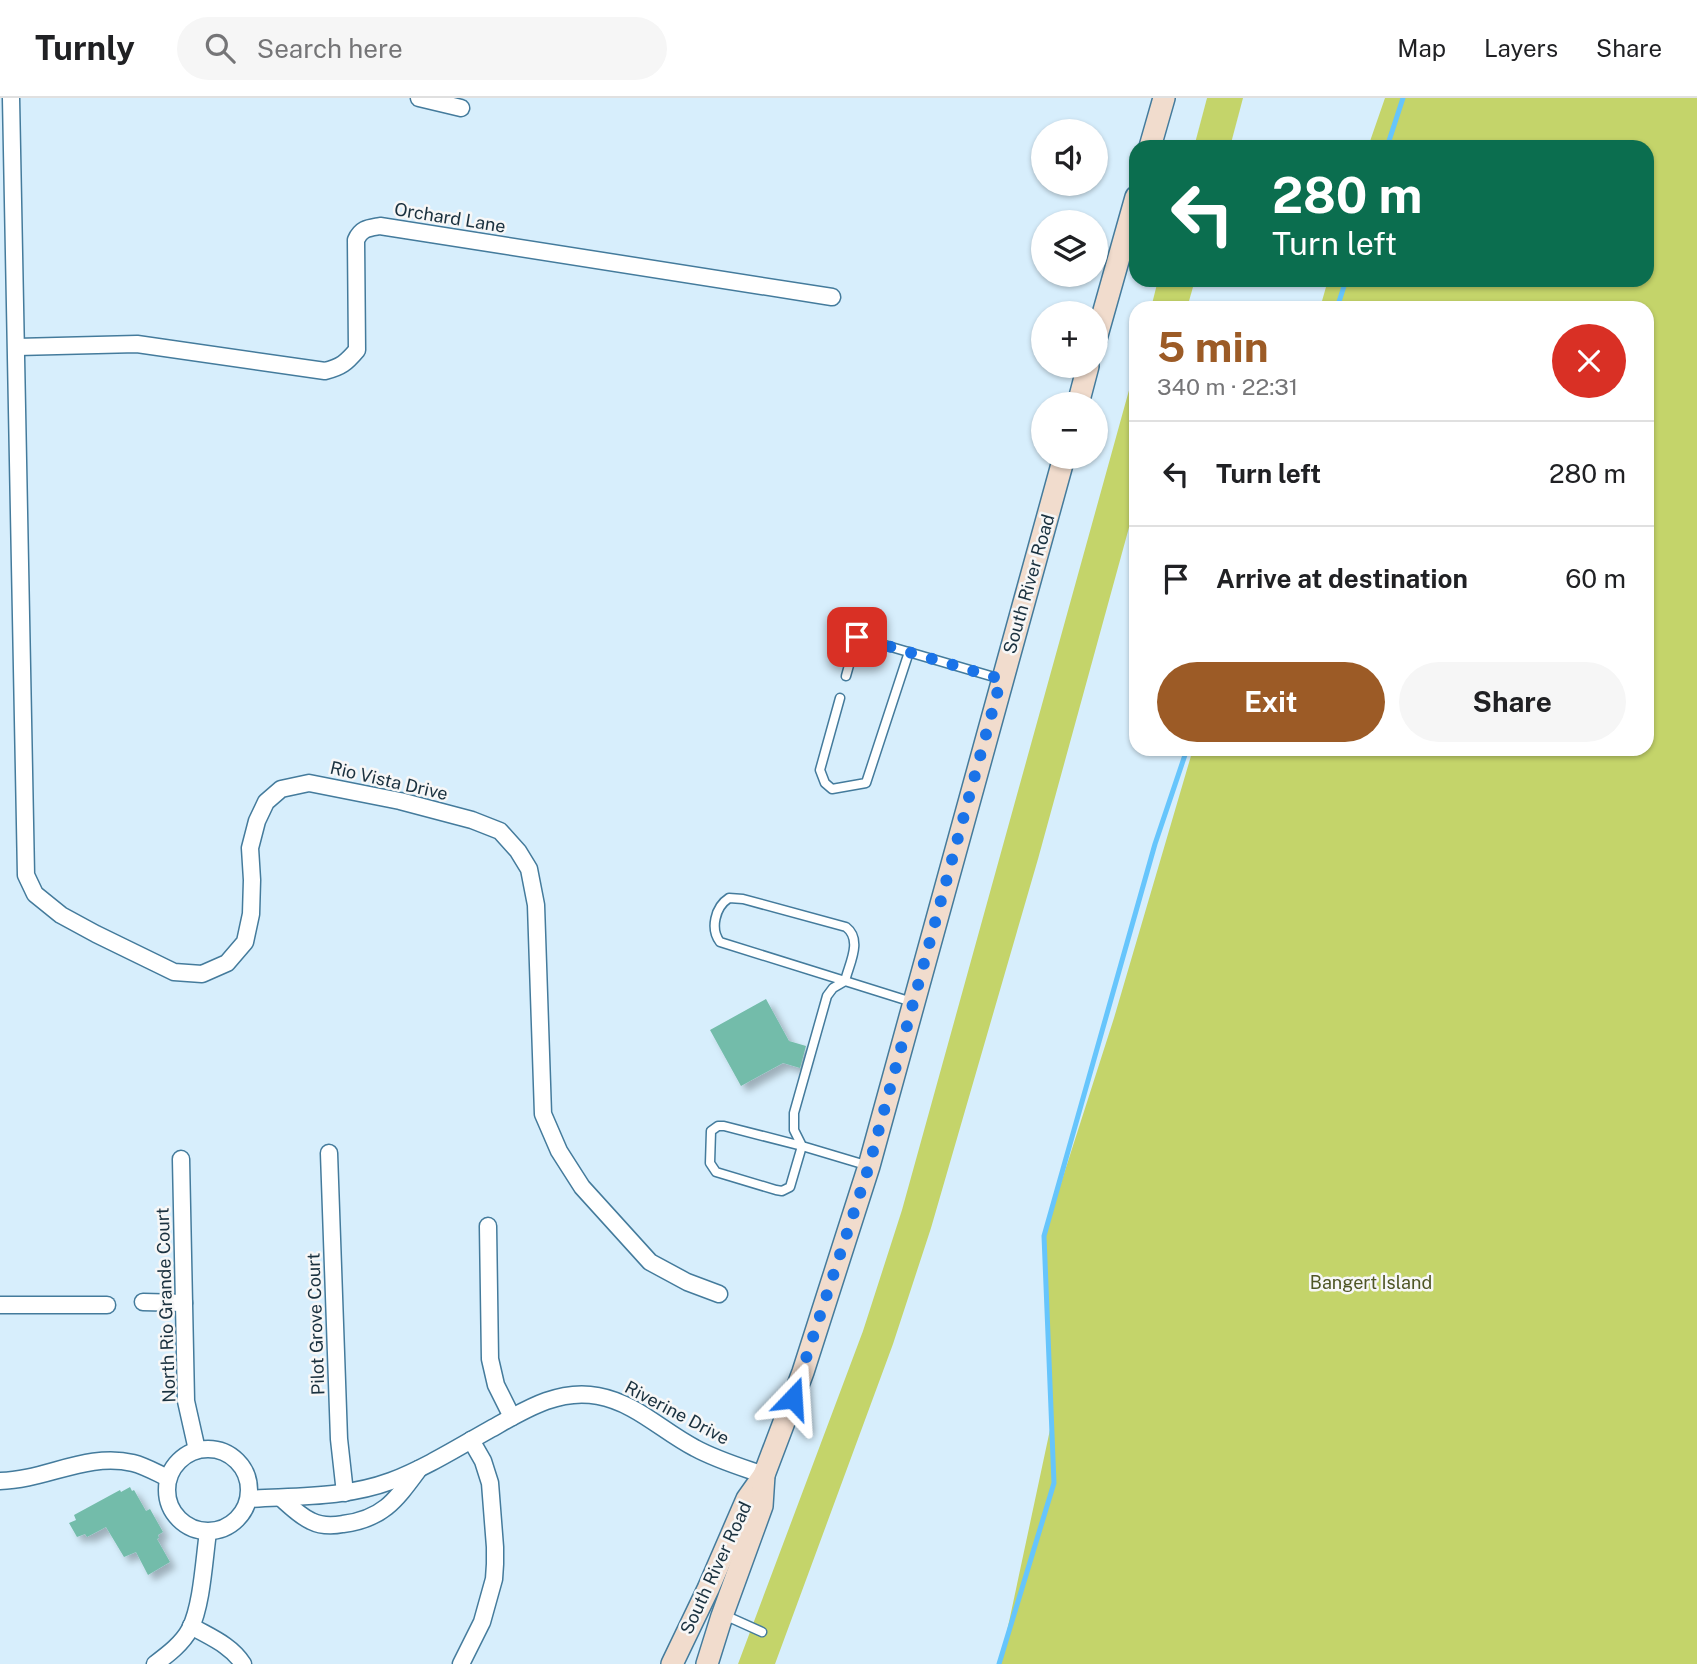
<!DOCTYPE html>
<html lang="en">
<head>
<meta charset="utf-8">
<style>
  body { margin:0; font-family:"Public Sans",sans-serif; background:#f6f6f6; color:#202124; height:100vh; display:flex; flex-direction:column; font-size:26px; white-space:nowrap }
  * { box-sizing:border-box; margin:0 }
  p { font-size:23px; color:#757577 }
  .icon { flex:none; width:38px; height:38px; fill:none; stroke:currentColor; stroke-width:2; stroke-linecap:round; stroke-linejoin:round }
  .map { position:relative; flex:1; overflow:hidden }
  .side { position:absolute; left:1129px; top:203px; width:525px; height:455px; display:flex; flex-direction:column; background:#fff; border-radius:21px; box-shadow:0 2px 5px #0004 }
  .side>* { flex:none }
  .top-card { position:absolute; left:1129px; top:42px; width:525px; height:147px; border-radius:21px; box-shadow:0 2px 5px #0004; background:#0b6e4f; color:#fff; overflow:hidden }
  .controls { position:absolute; left:1031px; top:21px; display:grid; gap:14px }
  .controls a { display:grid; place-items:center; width:77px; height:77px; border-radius:50%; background:#fff; box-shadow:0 2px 5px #0004; font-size:35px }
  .pin { position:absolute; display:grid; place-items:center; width:60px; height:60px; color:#fff; margin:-30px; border-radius:14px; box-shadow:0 4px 10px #0006 }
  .me { position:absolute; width:77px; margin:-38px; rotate:20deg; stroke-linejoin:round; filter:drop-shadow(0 0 5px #0008) }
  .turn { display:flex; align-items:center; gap:24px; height:147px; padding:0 28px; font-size:32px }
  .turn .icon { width:91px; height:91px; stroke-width:2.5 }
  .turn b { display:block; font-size:49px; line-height:60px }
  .round { display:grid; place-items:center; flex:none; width:74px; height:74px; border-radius:37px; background:#f6f6f6 }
  .summary { display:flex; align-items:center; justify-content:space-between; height:119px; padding:0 28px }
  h1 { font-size:42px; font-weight:700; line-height:52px; color:#9c5b26 }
  .cta { display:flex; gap:14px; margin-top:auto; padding:14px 28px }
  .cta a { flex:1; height:80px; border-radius:42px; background:#9c5b26; color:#fff; font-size:28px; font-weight:700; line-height:80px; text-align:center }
  .cta a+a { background:#f6f6f6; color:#202124 }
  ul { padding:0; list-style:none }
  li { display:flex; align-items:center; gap:21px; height:105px; padding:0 28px; border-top:2px solid #e0e0e0 }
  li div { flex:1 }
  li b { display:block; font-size:26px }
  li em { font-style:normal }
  header { display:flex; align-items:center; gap:42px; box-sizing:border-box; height:98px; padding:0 35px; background:#fff; border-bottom:2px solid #e0e0e0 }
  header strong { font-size:33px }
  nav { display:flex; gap:38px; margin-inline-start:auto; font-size:24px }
  .search { width:490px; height:63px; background:#f6f6f6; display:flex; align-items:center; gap:18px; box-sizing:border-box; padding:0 24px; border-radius:38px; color:#757577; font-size:26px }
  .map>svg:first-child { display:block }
  .green { fill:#c4d46a }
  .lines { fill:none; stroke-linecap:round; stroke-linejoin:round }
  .stream { stroke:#66c5fc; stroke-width:5 }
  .building { fill:#73bcaa; filter:url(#shadow) }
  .service-casing { stroke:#447b9c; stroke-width:11 }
  .minor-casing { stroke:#447b9c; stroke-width:19 }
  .secondary-casing { stroke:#447b9c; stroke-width:24 }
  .service { stroke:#fff; stroke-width:8 }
  .minor { stroke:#fff; stroke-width:16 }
  .secondary { stroke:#f1dccd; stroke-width:21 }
  .route { stroke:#1a73e8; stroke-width:12; stroke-dasharray:0 21.6 }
  .labels { text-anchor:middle; stroke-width:5; stroke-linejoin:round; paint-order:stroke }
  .street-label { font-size:18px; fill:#1a313f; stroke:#f7f7f7 }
  .park-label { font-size:18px; fill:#4f5625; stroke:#f7f7f7 }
</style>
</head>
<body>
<header>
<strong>Turnly</strong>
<div class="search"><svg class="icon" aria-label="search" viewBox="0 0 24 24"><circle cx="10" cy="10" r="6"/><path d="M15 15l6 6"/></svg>Search here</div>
<nav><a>Map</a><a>Layers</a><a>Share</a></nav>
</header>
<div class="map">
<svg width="1697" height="1566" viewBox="0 0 1697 1566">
  <defs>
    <filter id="shadow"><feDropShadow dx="6" dy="6" stdDeviation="3.5" flood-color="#0004"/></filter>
  </defs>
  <rect width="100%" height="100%" fill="#d7eefc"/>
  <!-- green -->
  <g class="green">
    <path d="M1207,0H1243L1230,49H1194Z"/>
    <path d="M1385,0H1697V1566H1000L1051,1327L1044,1138L1114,920L1193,651H1647V210H1320L1328,182H1647V49H1368Z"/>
    <path d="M1158,182H1195L1187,210H1151Z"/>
    <path d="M1136,267V404L1038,761L931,1130L893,1246L775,1566H738L863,1233L902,1112Z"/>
  </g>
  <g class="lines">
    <!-- stream -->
    <g class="stream">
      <path d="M1387,49L1403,0"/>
      <path d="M1337,210L1346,182"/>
      <path d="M999,1566L1054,1385L1044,1138L1155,746L1187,651"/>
    </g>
  </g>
  <!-- building -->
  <g class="building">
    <path d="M766,901L789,943L806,948L800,970L783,965L741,988L710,932Z"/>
    <path d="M130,1389L132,1393L134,1392L146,1413L150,1411L163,1434L158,1437L159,1440L157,1441L170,1464L148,1477L136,1454L124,1459L106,1429L87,1439L85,1436L77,1439L69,1425L76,1422L74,1417L120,1392L121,1394Z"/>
  </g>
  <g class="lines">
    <defs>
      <g id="service">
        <path d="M846,578L857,539L1001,581"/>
        <path d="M840,600L820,672L825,685L832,691L866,685L909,554"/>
        <path d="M729,800L743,801L846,829C863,842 849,866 845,883L720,844C710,831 715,809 729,800Z"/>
        <path d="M718,1028H724L802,1048L790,1089L782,1093L776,1092L716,1074L710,1065L711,1033Z"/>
        <path d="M869,1068L802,1048L794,1032V1015L827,898L833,890L845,883L912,904"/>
        <path d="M722,1516L762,1534"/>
      </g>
      <g id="minor">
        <path d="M11,0L26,777L35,796L61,817L96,836L174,874L202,876L227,865L245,844L251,816L252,782L250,750L257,723L266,704L281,691L309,685L400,703L472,722L500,733L518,753L529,771L536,807L543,1016L559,1053L582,1089L650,1164L687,1184L719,1196"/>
        <path d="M419,0L461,10"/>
        <path d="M17,249L137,246L325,273C341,269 346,265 357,252L356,142C361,130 369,130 380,128L832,199"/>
        <path d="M329,1055L339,1341L345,1395"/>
        <path d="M181,1061L186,1303L197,1352"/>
        <path d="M488,1128L490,1261L496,1287L512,1319"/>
        <path d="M143,1204L184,1205"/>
        <path d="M0,1207H107"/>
        <circle cx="208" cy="1392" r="41"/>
        <path d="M0,1383C46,1382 87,1354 133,1365C145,1368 157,1375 168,1380"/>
        <path d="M281,1400C290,1408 300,1418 311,1423C321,1428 333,1428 343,1426C383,1421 396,1402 419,1371"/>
        <path d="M249,1401C297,1398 345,1400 391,1383C425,1370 457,1350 489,1332C523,1313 558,1290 598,1298C636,1305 662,1333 695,1350C717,1362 741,1369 764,1377"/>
        <path d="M191,1528C210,1539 231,1547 243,1566"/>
        <path d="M155,1566C167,1557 182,1546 190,1531C202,1507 204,1462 208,1434"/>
        <path d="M461,1566L482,1524L494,1481L495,1466V1449L490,1385L483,1363L471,1342"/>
      </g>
      <g id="secondary">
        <path d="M1150,49L1164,0"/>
        <path d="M1096,241L1136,99"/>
        <path d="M1078,306L1088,268"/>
        <path d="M672,1566L708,1491L747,1401L764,1377"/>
        <path d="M707,1566L722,1518L762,1408L764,1377L803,1274L869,1068L1064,359"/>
      </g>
    </defs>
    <!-- service casing -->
    <use href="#service" class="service-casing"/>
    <!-- minor casing -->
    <use href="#minor" class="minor-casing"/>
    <!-- secondary casing -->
    <use href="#secondary" class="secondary-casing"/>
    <!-- service -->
    <use href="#service" class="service"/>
    <!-- minor -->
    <use href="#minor" class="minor"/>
    <!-- secondary -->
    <use href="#secondary" class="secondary"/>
  </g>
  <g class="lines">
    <!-- route -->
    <path class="route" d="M793,1300L869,1068L1001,581L857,539"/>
  </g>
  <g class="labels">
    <!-- street labels -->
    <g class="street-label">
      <text transform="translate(450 120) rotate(9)" y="6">Orchard Lane</text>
      <text transform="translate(1029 486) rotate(-74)" y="6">South River Road</text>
      <text transform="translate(389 683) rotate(13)" y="6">Rio Vista Drive</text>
      <text transform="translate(166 1207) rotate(-92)" y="6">North Rio Grande Court</text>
      <text transform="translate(316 1226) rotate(-92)" y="6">Pilot Grove Court</text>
      <text transform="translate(677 1315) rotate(28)" y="6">Riverine Drive</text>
      <text transform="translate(716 1470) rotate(-65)" y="6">South River Road</text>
    </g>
    <!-- park labels -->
    <g class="park-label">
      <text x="1371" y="1191">Bangert Island</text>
    </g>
  </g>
</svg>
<div class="controls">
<a><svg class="icon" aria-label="sound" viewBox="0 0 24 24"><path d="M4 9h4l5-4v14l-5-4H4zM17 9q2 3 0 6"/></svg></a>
<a><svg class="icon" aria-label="layers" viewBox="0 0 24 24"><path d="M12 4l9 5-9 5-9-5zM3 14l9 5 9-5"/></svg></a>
<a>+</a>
<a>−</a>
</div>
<div class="pin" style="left:857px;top:539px;background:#d93025"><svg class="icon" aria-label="arrive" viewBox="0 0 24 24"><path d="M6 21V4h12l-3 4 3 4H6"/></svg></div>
<svg class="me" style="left:793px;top:1300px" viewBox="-20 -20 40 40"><path d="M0-17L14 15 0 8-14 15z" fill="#1a73e8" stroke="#fff" stroke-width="4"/></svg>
<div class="top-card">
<div class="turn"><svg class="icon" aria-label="left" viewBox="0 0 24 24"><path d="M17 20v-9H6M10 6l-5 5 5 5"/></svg><div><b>280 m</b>Turn left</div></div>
</div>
<section class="side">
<div class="summary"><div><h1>5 min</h1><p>340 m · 22:31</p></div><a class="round" style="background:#d93025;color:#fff"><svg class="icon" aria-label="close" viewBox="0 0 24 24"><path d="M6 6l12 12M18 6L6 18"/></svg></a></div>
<ul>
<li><svg class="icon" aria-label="left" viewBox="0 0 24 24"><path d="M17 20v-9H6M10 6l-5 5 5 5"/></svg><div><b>Turn left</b></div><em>280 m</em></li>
<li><svg class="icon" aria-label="arrive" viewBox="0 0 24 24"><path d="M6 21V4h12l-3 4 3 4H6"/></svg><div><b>Arrive at destination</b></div><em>60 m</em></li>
</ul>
<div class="cta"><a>Exit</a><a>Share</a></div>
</section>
</div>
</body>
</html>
